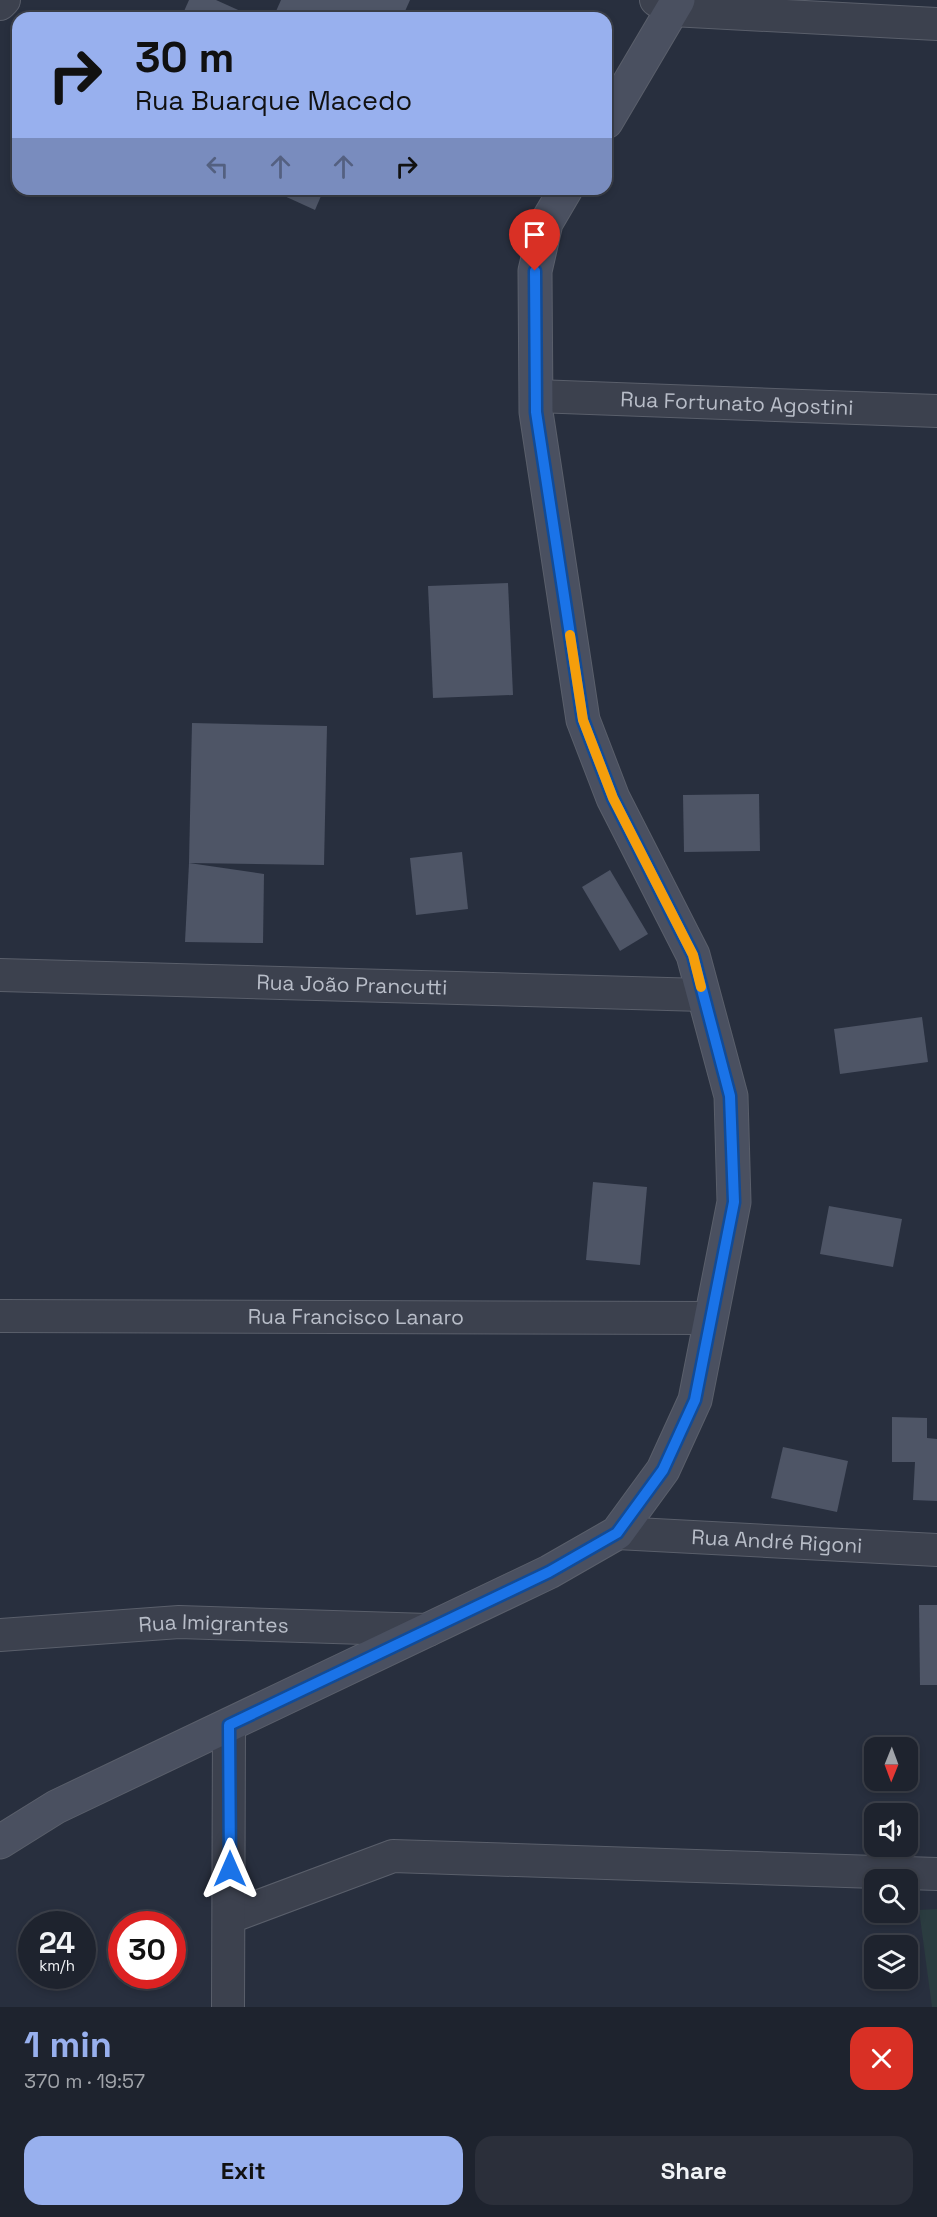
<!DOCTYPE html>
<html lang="en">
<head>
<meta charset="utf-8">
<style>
  body { margin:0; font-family:"Space Grotesk",sans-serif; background:#2b2f3a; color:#f1f3f6; height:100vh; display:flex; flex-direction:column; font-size:22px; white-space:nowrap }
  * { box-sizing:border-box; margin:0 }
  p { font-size:20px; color:#a1a4aa }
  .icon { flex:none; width:33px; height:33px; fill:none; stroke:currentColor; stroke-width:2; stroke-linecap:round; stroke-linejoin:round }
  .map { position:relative; height:2007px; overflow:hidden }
  .drawer { display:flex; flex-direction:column; background:#1e232e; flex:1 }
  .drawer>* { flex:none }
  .guide { position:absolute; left:12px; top:12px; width:600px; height:183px; border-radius:18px; box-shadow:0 3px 9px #0003,0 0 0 2px #3c404a; background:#98b0ee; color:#111; overflow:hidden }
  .needle { width:39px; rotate:181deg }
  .fabs { position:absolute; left:864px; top:1737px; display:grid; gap:12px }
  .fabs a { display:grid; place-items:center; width:54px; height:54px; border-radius:12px; background:#1e232e; box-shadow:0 3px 9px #0003,0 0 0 2px #3c404a; font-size:30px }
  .speed { position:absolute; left:18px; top:1911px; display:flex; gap:12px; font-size:30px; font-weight:700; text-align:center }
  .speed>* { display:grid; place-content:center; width:78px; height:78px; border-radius:50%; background:#1e232e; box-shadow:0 3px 9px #0003,0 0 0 2px #3c404a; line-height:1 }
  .speed small { font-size:15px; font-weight:400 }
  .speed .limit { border:9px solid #d22; background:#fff; color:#111 }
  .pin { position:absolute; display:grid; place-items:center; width:51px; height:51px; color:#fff; margin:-62px -26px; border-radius:50% 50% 50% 0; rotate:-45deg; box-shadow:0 0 6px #0007 }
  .pin .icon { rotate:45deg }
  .me { position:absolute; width:66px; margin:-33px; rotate:0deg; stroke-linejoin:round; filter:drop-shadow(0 0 4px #0008) }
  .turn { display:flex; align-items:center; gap:21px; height:126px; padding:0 24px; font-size:27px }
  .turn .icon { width:78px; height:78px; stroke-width:2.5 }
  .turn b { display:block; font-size:42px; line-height:51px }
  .lanes { display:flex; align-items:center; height:57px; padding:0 24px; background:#0003; justify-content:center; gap:30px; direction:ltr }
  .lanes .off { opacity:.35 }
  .round { display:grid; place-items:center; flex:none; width:63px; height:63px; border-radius:18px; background:#2b2f3a }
  .overview { display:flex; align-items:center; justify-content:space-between; height:102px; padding:0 24px }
  h1 { font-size:36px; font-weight:700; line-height:45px; color:#98b0ee }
  .button { display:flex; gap:12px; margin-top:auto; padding:12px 24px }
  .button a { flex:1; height:69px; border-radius:18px; background:#98b0ee; color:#111; font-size:24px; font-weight:700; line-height:69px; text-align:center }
  .button a+a { background:#2b2f3a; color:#f1f3f6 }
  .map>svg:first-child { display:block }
  .green { fill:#2b3c40 }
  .building { fill:#4e5566 }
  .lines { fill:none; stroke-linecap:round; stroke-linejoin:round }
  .street-casing { stroke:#5a5f6b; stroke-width:34 }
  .secondary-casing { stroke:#5a5f6b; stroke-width:35 }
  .street { stroke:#3c414e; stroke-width:32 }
  .secondary { stroke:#4a5060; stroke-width:33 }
  .route-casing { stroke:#114b97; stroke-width:15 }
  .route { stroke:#1a73e8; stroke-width:10 }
  .slow { stroke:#f59e0b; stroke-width:10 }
  .labels { text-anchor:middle; stroke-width:4.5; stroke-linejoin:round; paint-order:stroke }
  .street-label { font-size:21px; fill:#b8bdc8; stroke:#202633 }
</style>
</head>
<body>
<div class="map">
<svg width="937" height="2007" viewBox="0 0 937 2007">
  <rect width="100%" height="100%" fill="#282f3e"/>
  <!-- green -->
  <path class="green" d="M937,1909V2007H932L919,1910Z"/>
  <!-- building -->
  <g class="building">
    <path d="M189,0H216L256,18H181Z"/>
    <path d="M281,0H410L402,18H273Z"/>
    <path d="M269,189H324L315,210Z"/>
    <path d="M508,583L513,695L433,698L428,586Z"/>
    <path d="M192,723L327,726L324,865L189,863Z"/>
    <path d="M759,794L760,851L684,852L683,795Z"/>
    <path d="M462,852L468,909L416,915L410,858Z"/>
    <path d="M189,863L264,874L263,943L185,942Z"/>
    <path d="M610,870L648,934L620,951L582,887Z"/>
    <path d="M922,1017L928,1062L840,1074L834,1029Z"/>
    <path d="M593,1182L647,1187L640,1265L586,1260Z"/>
    <path d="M829,1206L902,1219L893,1267L820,1254Z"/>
    <path d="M892,1417L927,1418V1438L937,1439V1501L913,1500L915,1462H892Z"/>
    <path d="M783,1447L848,1461L837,1512L771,1498Z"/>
    <path d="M919,1605H937V1685H920Z"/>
  </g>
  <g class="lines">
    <defs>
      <g id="street">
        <path d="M656,0L672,10L937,24"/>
        <path d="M0,4L4,0"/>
        <path id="s1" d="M536,396L937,411"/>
        <path id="s2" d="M0,975L703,995"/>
        <path id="s3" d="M0,1316L711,1318"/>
        <path id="s4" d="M617,1533L937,1550"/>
        <path id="s5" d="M0,1635L179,1622L428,1630"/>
        <path d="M230,1917L393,1856L937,1874"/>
        <path d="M228,2007L229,1725"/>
      </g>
      <g id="secondary">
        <path d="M606,122L678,0"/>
        <path d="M0,1842L56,1807L549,1572L617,1533L663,1470L695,1400L734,1202L731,1096L693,955L613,798L583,720L536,412L535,271L546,223L566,189"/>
      </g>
    </defs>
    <!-- street casing -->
    <use href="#street" class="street-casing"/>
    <!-- secondary casing -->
    <use href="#secondary" class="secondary-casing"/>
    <!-- street -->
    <use href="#street" class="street"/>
    <!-- secondary -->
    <use href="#secondary" class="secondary"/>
  </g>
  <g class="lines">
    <defs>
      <path id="route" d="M230,1869L229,1725L549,1572L617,1533L663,1470L695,1400L734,1202L730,1096L693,955L613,798L583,720L536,412L535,271"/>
    </defs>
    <!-- route casing -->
    <use href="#route" class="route-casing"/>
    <!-- route -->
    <use href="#route" class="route"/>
    <!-- slow -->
    <path class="slow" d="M570,635L583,720L613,798L693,955L701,987"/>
  </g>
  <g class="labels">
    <!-- street labels -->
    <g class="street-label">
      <text dy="7" stroke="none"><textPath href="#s1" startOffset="201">Rua Fortunato Agostini</textPath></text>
      <text dy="7" stroke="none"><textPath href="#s2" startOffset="352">Rua João Prancutti</textPath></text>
      <text dy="7" stroke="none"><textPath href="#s3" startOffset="356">Rua Francisco Lanaro</textPath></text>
      <text dy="7" stroke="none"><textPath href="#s4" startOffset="160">Rua André Rigoni</textPath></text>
      <text dy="7" stroke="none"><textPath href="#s5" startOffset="214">Rua Imigrantes</textPath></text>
    </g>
  </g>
</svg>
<div class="fabs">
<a><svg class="needle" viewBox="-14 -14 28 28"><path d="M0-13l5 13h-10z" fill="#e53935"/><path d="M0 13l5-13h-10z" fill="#a1a4aa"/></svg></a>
<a><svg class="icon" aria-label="sound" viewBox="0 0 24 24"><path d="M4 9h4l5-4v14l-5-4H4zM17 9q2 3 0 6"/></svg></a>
<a><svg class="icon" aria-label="search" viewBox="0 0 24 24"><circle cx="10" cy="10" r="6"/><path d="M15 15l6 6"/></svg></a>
<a><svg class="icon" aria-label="layers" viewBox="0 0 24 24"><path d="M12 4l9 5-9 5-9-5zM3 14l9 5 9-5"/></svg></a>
</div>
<div class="speed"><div>24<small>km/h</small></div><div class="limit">30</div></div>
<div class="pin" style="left:535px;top:271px;background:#d93025"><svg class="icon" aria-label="arrive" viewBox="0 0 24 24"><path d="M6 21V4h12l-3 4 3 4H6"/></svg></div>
<svg class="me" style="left:230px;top:1869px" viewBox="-20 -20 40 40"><path d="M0-17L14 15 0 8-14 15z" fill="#1a73e8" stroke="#fff" stroke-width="4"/></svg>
<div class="guide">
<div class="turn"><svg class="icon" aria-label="right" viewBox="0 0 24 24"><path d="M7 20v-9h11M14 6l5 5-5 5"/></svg><div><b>30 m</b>Rua Buarque Macedo</div></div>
<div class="lanes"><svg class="icon off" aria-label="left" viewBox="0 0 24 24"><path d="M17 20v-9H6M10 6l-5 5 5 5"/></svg><svg class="icon off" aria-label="ahead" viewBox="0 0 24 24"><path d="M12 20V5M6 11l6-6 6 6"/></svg><svg class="icon off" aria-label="ahead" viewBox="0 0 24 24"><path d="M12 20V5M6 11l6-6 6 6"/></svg><svg class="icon" aria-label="right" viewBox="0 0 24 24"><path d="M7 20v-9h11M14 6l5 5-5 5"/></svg></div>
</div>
</div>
<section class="drawer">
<div class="overview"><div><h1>1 min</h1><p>370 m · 19:57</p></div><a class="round" style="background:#d93025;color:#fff"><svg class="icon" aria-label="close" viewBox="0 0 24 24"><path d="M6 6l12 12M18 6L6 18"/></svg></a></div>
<div class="button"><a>Exit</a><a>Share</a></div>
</section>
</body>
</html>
